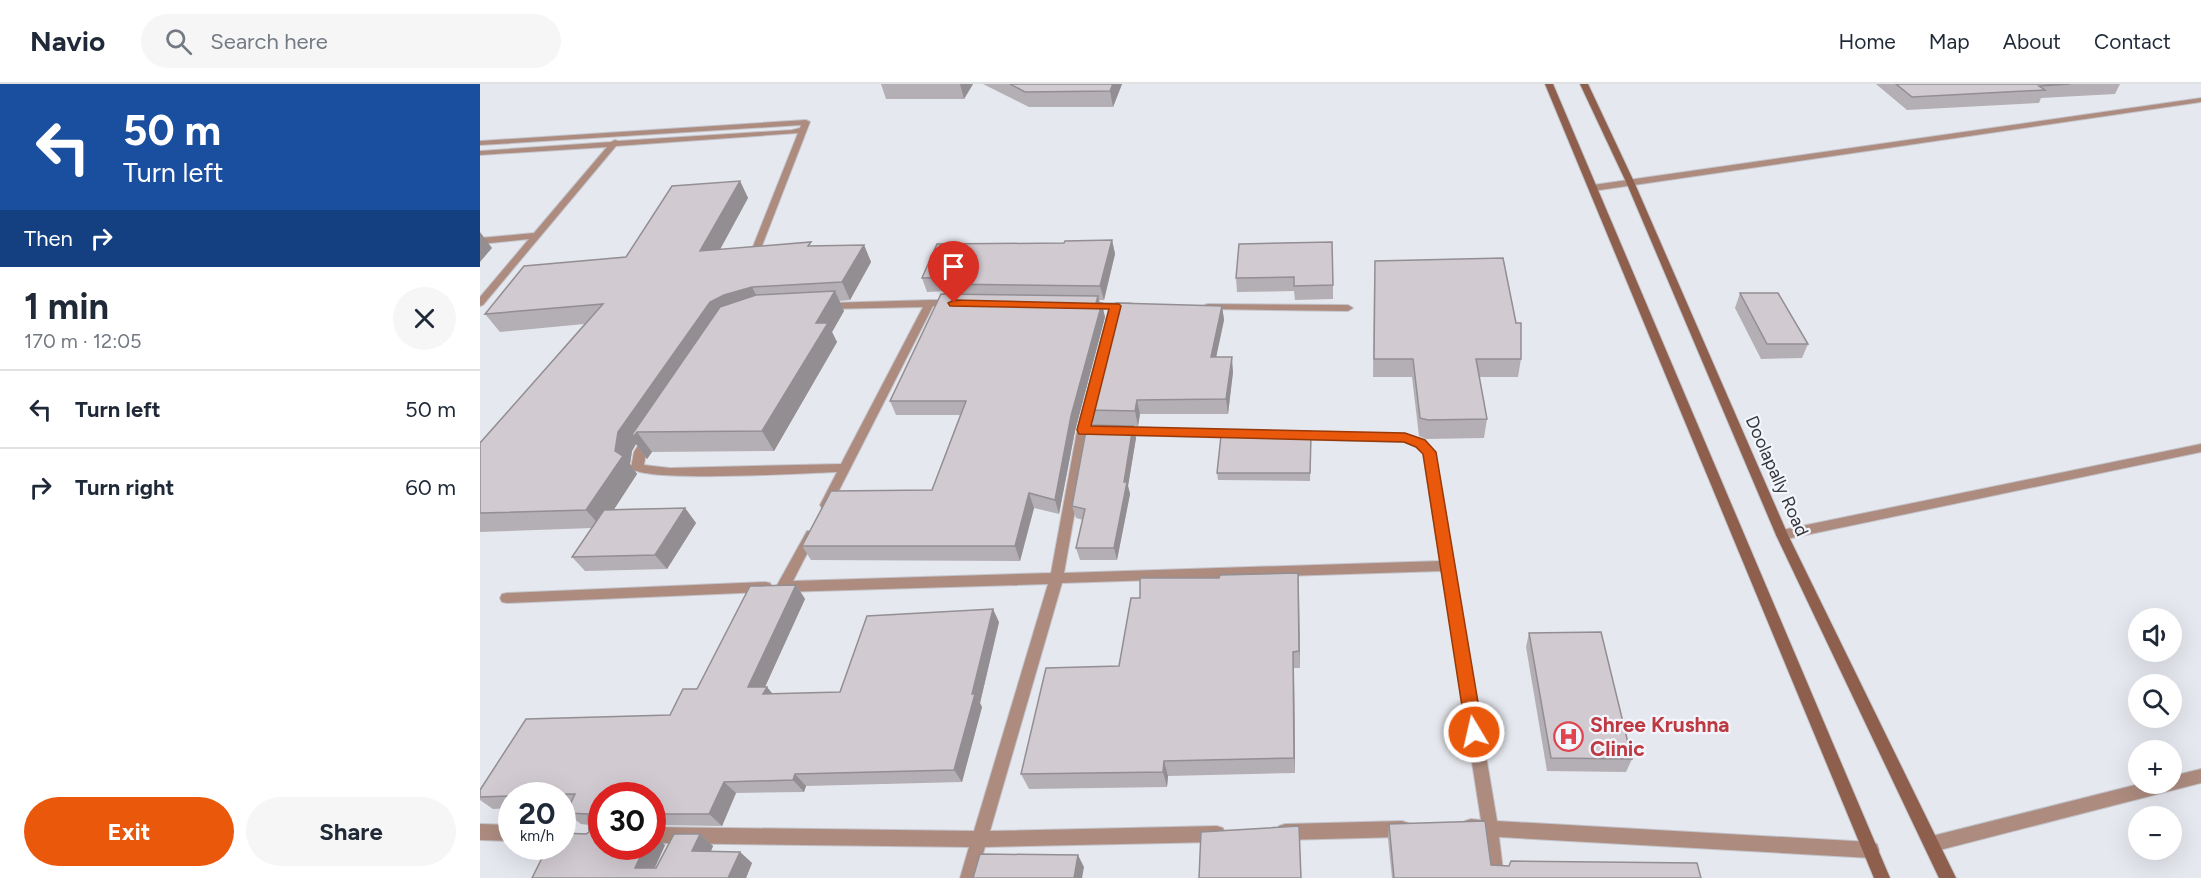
<!DOCTYPE html>
<html lang="en">
<head>
<meta charset="utf-8">
<style>
  body { margin:0; font-family:Figtree,sans-serif; background:#f6f6f7; color:#1f2937; height:100vh; display:flex; flex-direction:column; font-size:22px; white-space:nowrap }
  * { box-sizing:border-box; margin:0 }
  p { font-size:20px; color:#747a83 }
  .icon { flex:none; width:33px; height:33px; fill:none; stroke:currentColor; stroke-width:2; stroke-linecap:round; stroke-linejoin:round }
  .map { position:relative; flex:1; overflow:hidden }
  .side { display:flex; flex-direction:column; background:#fff; width:480px }
  .side>* { flex:none }
  .top-card { background:#1a4fa0; color:#fff; overflow:hidden }
  .controls { position:absolute; left:1648px; top:524px; display:grid; gap:12px }
  .controls a { display:grid; place-items:center; width:54px; height:54px; border-radius:50%; background:#fff; box-shadow:0 6px 24px #0002; font-size:30px }
  .speed { position:absolute; left:18px; top:698px; display:flex; gap:12px; font-size:30px; font-weight:700; text-align:center }
  .speed>* { display:grid; place-content:center; width:78px; height:78px; border-radius:50%; background:#fff; box-shadow:0 6px 24px #0002; line-height:1 }
  .speed small { font-size:15px; font-weight:400 }
  .speed .limit { border:9px solid #d22; background:#fff; color:#111 }
  .pin { position:absolute; display:grid; place-items:center; width:51px; height:51px; color:#fff; margin:-62px -26px; border-radius:50% 50% 50% 0; rotate:-45deg; box-shadow:0 0 6px #0007 }
  .pin .icon { rotate:45deg }
  .me { position:absolute; width:66px; margin:-33px; rotate:351deg; stroke-linejoin:round; filter:drop-shadow(0 0 4px #0008) }
  .turn { display:flex; align-items:center; gap:21px; height:126px; padding:0 24px; font-size:27px }
  .turn .icon { width:78px; height:78px; stroke-width:2.5 }
  .turn b { display:block; font-size:42px; line-height:51px }
  .then { display:flex; align-items:center; height:57px; padding:0 24px; background:#0003; gap:12px; font-size:22px }
  .round { display:grid; place-items:center; flex:none; width:63px; height:63px; border-radius:32px; background:#f6f6f7 }
  .summary { display:flex; align-items:center; justify-content:space-between; height:102px; padding:0 24px }
  h1 { font-size:36px; font-weight:700; line-height:45px }
  .action { display:flex; gap:12px; margin-top:auto; padding:12px 24px }
  .action a { flex:1; height:69px; border-radius:36px; background:#ea580c; color:#fff; font-size:24px; font-weight:700; line-height:69px; text-align:center }
  .action a+a { background:#f6f6f7; color:#1f2937 }
  ul { padding:0; list-style:none }
  li { display:flex; align-items:center; gap:18px; height:78px; padding:0 24px; border-top:2px solid #e0e1e3 }
  li div { flex:1 }
  li b { display:block; font-size:22px }
  li em { font-style:normal }
  header { display:flex; align-items:center; gap:36px; box-sizing:border-box; height:84px; padding:0 30px; background:#fff; border-bottom:2px solid #e0e1e3 }
  header strong { font-size:28px }
  nav { display:flex; gap:33px; margin-inline-start:auto; font-size:21px }
  .search { width:420px; height:54px; background:#f6f6f7; display:flex; align-items:center; gap:15px; box-sizing:border-box; padding:0 21px; border-radius:33px; color:#747a83; font-size:22px }
  main { display:flex; flex:1; min-height:0 }
  .map>svg:first-child { display:block }
  .lines { fill:none; stroke-linecap:round; stroke-linejoin:round }
  .lane-casing { stroke:#c3c4cb; stroke-width:2 }
  .street-casing { stroke:#c3c4cb; stroke-width:2 }
  .secondary-casing { stroke:#c3c4cb; stroke-width:2 }
  .lane { fill:#ad8c7f; fill-rule:evenodd }
  .street { fill:#ad8c7f; fill-rule:evenodd }
  .secondary { fill:#8e5f4d; fill-rule:evenodd }
  .wall { fill:#b4afb4 }
  .shaded-wall { fill:#928e92 }
  .building { fill:#d1cbd1; stroke:#928e92; stroke-width:1.5 }
  .route { fill:#ea580c; stroke:#983908; stroke-width:1.5 }
  .labels { text-anchor:middle; stroke-width:4.5; stroke-linejoin:round; paint-order:stroke }
  .street-label { font-size:18px; fill:#353639; stroke:#f3f5fc }
  .near-health-label { font-size:21px; font-weight:bold; fill:#be3a42; stroke:#f3f5fc; text-anchor:start }
</style>
</head>
<body>
<header>
<strong>Navio</strong>
<div class="search"><svg class="icon" aria-label="search" viewBox="0 0 24 24"><circle cx="10" cy="10" r="6"/><path d="M15 15l6 6"/></svg>Search here</div>
<nav><a>Home</a><a>Map</a><a>About</a><a>Contact</a></nav>
</header>
<main>
<section class="side">
<div class="top-card">
<div class="turn"><svg class="icon" aria-label="left" viewBox="0 0 24 24"><path d="M17 20v-9H6M10 6l-5 5 5 5"/></svg><div><b>50 m</b>Turn left</div></div>
<div class="then">Then<svg class="icon" aria-label="right" viewBox="0 0 24 24"><path d="M7 20v-9h11M14 6l5 5-5 5"/></svg></div>
</div>
<div class="summary"><div><h1>1 min</h1><p>170 m · 12:05</p></div><a class="round"><svg class="icon" aria-label="close" viewBox="0 0 24 24"><path d="M6 6l12 12M18 6L6 18"/></svg></a></div>
<ul>
<li><svg class="icon" aria-label="left" viewBox="0 0 24 24"><path d="M17 20v-9H6M10 6l-5 5 5 5"/></svg><div><b>Turn left</b></div><em>50 m</em></li>
<li><svg class="icon" aria-label="right" viewBox="0 0 24 24"><path d="M7 20v-9h11M14 6l5 5-5 5"/></svg><div><b>Turn right</b></div><em>60 m</em></li>
</ul>
<div class="action"><a>Exit</a><a>Share</a></div>
</section>
<div class="map">
<svg width="1721" height="794" viewBox="0 0 1721 794">
  <rect width="100%" height="100%" fill="#e6e8ef"/>
  <g class="lines">
    <defs>
      <g id="lane">
        <path d="M1721,14V18L1113,107L1109,104L1113,101Z"/>
        <path d="M1721,360V368L1302,456L1298,454L1296,451L1298,448L1302,446Z"/>
      </g>
      <g id="street">
        <path d="M326,36L330,38L280,167H274L272,165L318,49L136,62L3,221L0,222V213L49,155L0,160V154L54,149L127,63L0,71V67L131,58L135,56L138,57L312,46L320,44L321,41L0,61V57Z"/>
        <path d="M450,216H471L476,219L471,222H453L350,424H342L340,421L357,388C328,389 164,399 151,384L154,368L165,350L169,349L175,353L166,368L164,381L190,384L361,380L443,223L348,225L343,222L348,219Z"/>
        <path d="M608,219H651L656,222L651,225H639L609,347L584,489L960,477L943,369L937,363L924,358L639,351L633,347L639,343L929,351L945,357L955,368L1017,737L1391,758L1397,760L1399,766L1397,772L1391,774L1019,753L1024,794H1008L1003,752L985,749L983,743L985,737L991,735L1001,736L962,487L582,499L510,747L737,742L743,744L745,750L743,756L737,758L505,763L496,794H480L489,763L172,759V743L494,747L568,500L303,508L298,507L296,503L327,447H335L337,450L313,497L571,489L597,347L629,225L605,224V220Z"/>
        <path d="M728,220L868,221L873,224L868,227L725,225V221Z"/>
        <path d="M285,498L290,499L292,503L290,507L285,508L27,519L22,518L20,514L22,510L27,509Z"/>
        <path d="M1721,685V699L1452,768L1446,766L1444,760L1446,754L1452,752L1663,699H1692V692Z"/>
        <path d="M922,737L928,739L930,745L928,751L922,753L805,756L799,754L797,748L799,742L805,740Z"/>
        <path d="M0,740L32,741V757L0,756Z"/>
      </g>
      <g id="secondary">
        <path d="M1065,0H1073L1410,794H1394Z"/>
        <path d="M1100,0H1108L1155,100L1308,451L1476,794H1459L1296,451L1147,100Z"/>
      </g>
    </defs>
    <!-- lane casing -->
    <use href="#lane" class="lane-casing"/>
    <!-- street casing -->
    <use href="#street" class="street-casing"/>
    <!-- secondary casing -->
    <use href="#secondary" class="secondary-casing"/>
    <!-- lane -->
    <use href="#lane" class="lane"/>
    <!-- street -->
    <use href="#street" class="street"/>
    <!-- secondary -->
    <use href="#secondary" class="secondary"/>
  </g>
  <!-- wall -->
  <g class="wall">
    <path d="M401,0H493L484,15H406Z"/>
    <path d="M503,0H642L633,23H549Z"/>
    <path d="M1396,0H1640L1635,10L1561,14L1559,19L1427,26Z"/>
    <path d="M260,97L268,114L240,165L332,162L384,161L391,178L370,216L359,217L364,227L352,248L357,258L294,367L172,368L167,375L156,360L152,367L150,380L157,390L134,425L205,424L216,439L187,485L105,487L92,473L112,444L0,448V359L104,240L20,248L5,230L146,173Z"/>
    <path d="M632,156L635,170L624,216H619L625,233L595,347L579,430L554,424L540,477L331,476L322,462L452,406L480,331H416L410,317L469,210L468,207L447,208L442,194L584,159Z"/>
    <path d="M759,160L853,201V215L815,216L814,207L757,208L756,194Z"/>
    <path d="M894,195L1041,275L1038,293H999L1007,335L1004,354L946,355L939,352L932,293H893Z"/>
    <path d="M1260,209L1328,260L1322,274L1281,275L1255,224Z"/>
    <path d="M742,222L744,236L736,273L753,288L748,330H660L658,342L613,341L609,326Z"/>
    <path d="M653,342L656,354L648,402L650,410L637,476H600L596,464L603,436L596,434L592,422Z"/>
    <path d="M831,352L830,397L738,396L737,389Z"/>
    <path d="M818,489L820,584H814L815,689L688,692L687,703L549,705L541,690L639,582L660,514L739,494Z"/>
    <path d="M316,501L325,515L285,603L293,610L360,608L519,538L500,619L502,623L482,698L326,702L324,708L256,709L242,742L172,741V711L122,762L185,761L175,784H176L220,750L233,762L231,768H260L272,779L266,794H52L106,750L109,748V741L101,740L86,729L89,723H82V711H32V724L13,725L0,716V706L190,631L217,605Z"/>
    <path d="M1049,549L1152,675L1146,688L1067,687L1046,563Z"/>
    <path d="M909,740L1011,781L1221,794H912L908,755Z"/>
  </g>
  <!-- shaded-wall -->
  <g class="shaded-wall">
    <path d="M480,0H493L484,15Z"/>
    <path d="M633,0H642L633,23L630,7Z"/>
    <path d="M260,97L268,114L230,184L220,167Z"/>
    <path d="M0,148L12,164L0,178Z"/>
    <path d="M632,156L635,170L624,216L620,202Z"/>
    <path d="M384,161L391,178L370,216L362,198Z"/>
    <path d="M272,203L281,221L157,348L172,368L167,375L156,360L152,367L150,380L157,390L122,444L106,426L135,367L138,348L230,218L244,211Z"/>
    <path d="M355,207L364,227L352,248L357,258L294,367L282,347L336,239Z"/>
    <path d="M618,212L621,224L622,219L625,233L595,347L579,430L575,416L591,332Z"/>
    <path d="M742,222L744,236L733,288L731,273Z"/>
    <path d="M752,273L753,288L748,330L746,315Z"/>
    <path d="M657,316L660,330L658,342L655,327Z"/>
    <path d="M653,342L656,354L648,402L650,410L637,476L634,464Z"/>
    <path d="M549,409L554,424L540,477L535,462Z"/>
    <path d="M205,424L216,439L187,485L175,471Z"/>
    <path d="M818,489L819,506L820,584L819,567Z"/>
    <path d="M316,501L325,515L279,616L268,603Z"/>
    <path d="M513,525L519,538L500,619L502,623L482,698L474,686Z"/>
    <path d="M813,568L814,584L815,689L814,674Z"/>
    <path d="M287,603L297,615L283,610Z"/>
    <path d="M684,677L688,692L687,703L683,688Z"/>
    <path d="M315,690L326,702L324,708L313,696Z"/>
    <path d="M244,698L256,709L242,742L229,730Z"/>
    <path d="M220,750L233,762L226,778L212,767Z"/>
    <path d="M172,751L185,761L170,794L155,784L165,762H172Z"/>
    <path d="M260,768L272,779L266,794H248Z"/>
    <path d="M598,771L604,783L602,794H594Z"/>
  </g>
  <!-- building -->
  <g class="building">
    <path d="M530,0H633L630,7L545,8Z"/>
    <path d="M1416,0H1590L1559,2L1565,6L1432,13Z"/>
    <path d="M260,97L220,167L331,158L328,162L384,161L362,198L272,203L244,211L230,218L138,348L135,367L143,372L106,426L0,429V359L123,220L5,230L44,182L146,173L192,102Z"/>
    <path d="M632,156L620,202L466,200L469,193L442,194L457,160L584,159L585,157Z"/>
    <path d="M852,158L853,201L814,202V193L756,194L759,160Z"/>
    <path d="M1023,174L1036,239H1041V275H996L1007,335L948,336L940,334L933,275H894L895,177Z"/>
    <path d="M355,207L336,239H348L282,347L157,348L152,355L153,349L240,223L276,211Z"/>
    <path d="M1260,209H1298L1328,260H1287Z"/>
    <path d="M461,210L618,212L616,219H622L591,332L575,416L549,409L535,462H322L351,407L452,406L486,317H410Z"/>
    <path d="M636,219L742,222L731,273H752L746,315L657,316L655,327L609,326Z"/>
    <path d="M607,341L653,342L644,398H647L634,464H596L605,425L592,422Z"/>
    <path d="M741,352H831L830,389H737Z"/>
    <path d="M205,424L175,471L92,473L124,426Z"/>
    <path d="M818,489L819,567L813,568L814,674L684,677L683,688L541,690L566,584L639,582L651,514H660V494H739L740,491Z"/>
    <path d="M316,501L268,603H287L283,610L360,608L387,532L513,525L492,610H495L474,686L315,690L313,696L244,698L229,730H172V711H122V762H165L155,784H176L194,750H220L212,767L260,768L248,794H52L68,762H82V749L106,750L109,748L108,730L86,729L95,710L32,711V712L0,713V706L46,635L190,631L203,605H217L270,502Z"/>
    <path d="M1121,548L1152,675L1071,674L1049,549Z"/>
    <path d="M1005,737L1011,781L1029,782L1031,777L1217,779L1221,794H914L909,740Z"/>
    <path d="M819,742L821,794H719L721,748Z"/>
    <path d="M500,770L598,771L594,794H493Z"/>
  </g>
  <!-- route -->
  <path class="route" d="M474,216L639,220L641,222L611,342L925,349L945,356L956,368L1003,648L1000,653L994,655L988,653L986,648L943,370L936,363L924,358L599,350L597,346L629,225L470,222L468,219Z"/>
  <!-- icons -->
  <defs>
    <symbol id="hospital-ring" viewBox="-11 -11 22 22"><circle r="9.5" fill="#f3f5fc" stroke="#e0444e" stroke-width="1.5"/><path d="M-5-5h3v3.5h4V-5h3V5h-3V1.5h-4V5h-3Z" fill="#e0444e"/></symbol>
  </defs>
  <g fill-rule="evenodd">
    <use href="#hospital-ring" x="1072" y="636" width="33" height="33"/>
  </g>
  <g class="labels">
    <!-- street labels -->
    <g class="street-label">
      <text transform="translate(1297 392) rotate(66)" y="6">Doolapally Road</text>
    </g>
    <!-- near-health labels -->
    <g class="near-health-label">
      <text x="1110" y="648">Shree Krushna<tspan x="1110" dy="24">Clinic</tspan></text>
    </g>
  </g>
</svg>
<div class="controls">
<a><svg class="icon" aria-label="sound" viewBox="0 0 24 24"><path d="M4 9h4l5-4v14l-5-4H4zM17 9q2 3 0 6"/></svg></a>
<a><svg class="icon" aria-label="search" viewBox="0 0 24 24"><circle cx="10" cy="10" r="6"/><path d="M15 15l6 6"/></svg></a>
<a>+</a>
<a>−</a>
</div>
<div class="speed"><div>20<small>km/h</small></div><div class="limit">30</div></div>
<div class="pin" style="left:474px;top:219px;background:#d93025"><svg class="icon" aria-label="arrive" viewBox="0 0 24 24"><path d="M6 21V4h12l-3 4 3 4H6"/></svg></div>
<svg class="me" style="left:994px;top:648px" viewBox="-20 -20 40 40"><circle r="17" fill="#ea580c" stroke="#fff" stroke-width="3"/><path d="M0-11L8 9 0 5-8 9z" fill="#fff"/></svg>
</div>
</main>
</body>
</html>
